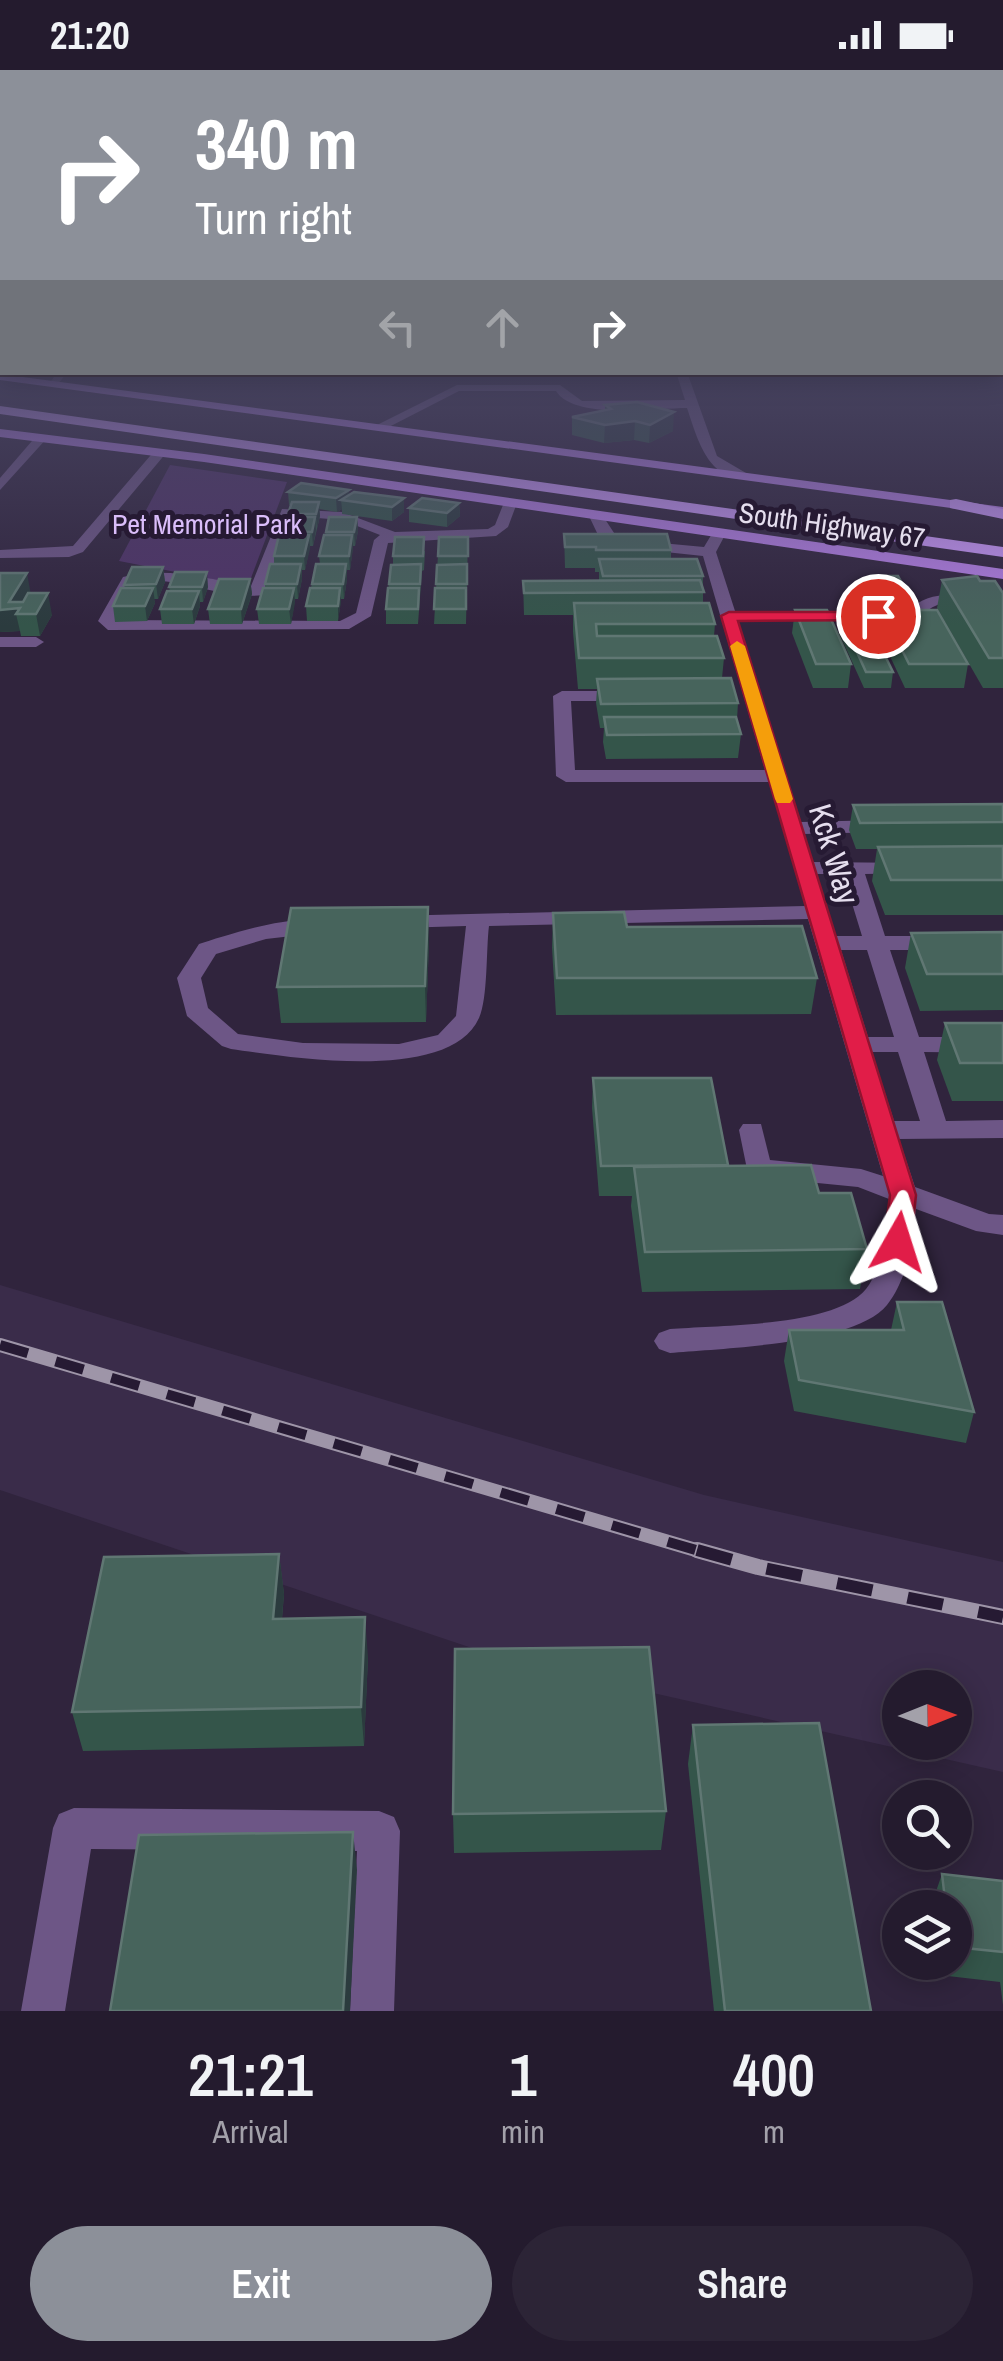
<!DOCTYPE html>
<html lang="en">
<head>
<meta charset="utf-8">
<style>
  body { margin:0; font-family:"Archivo Narrow",sans-serif; background:#2c2436; color:#f1f3f6; height:100vh; display:flex; flex-direction:column; font-size:38px; white-space:nowrap }
  * { box-sizing:border-box; margin:0 }
  p { font-size:32px; color:#a3a1aa }
  .icon { flex:none; width:55px; height:55px; fill:none; stroke:currentColor; stroke-width:2; stroke-linecap:round; stroke-linejoin:round }
  .map { position:relative; height:1941px; overflow:hidden }
  .details { display:flex; flex-direction:column; background:#241b2e; flex:1 }
  .details>* { flex:none }
  .hud { position:absolute; left:0px; top:0px; width:1005px; height:305px; box-shadow:0 5px 25px #0003,0 0 0 2px #41394a; background:#8c9099; color:#fff; overflow:hidden }
  .needle { width:65px; rotate:89deg }
  .buttons { position:absolute; left:882px; top:1600px; display:grid; gap:20px }
  .buttons a { display:grid; place-items:center; width:90px; height:90px; border-radius:50%; background:#241b2e; box-shadow:0 5px 25px #0003,0 0 0 2px #41394a; font-size:50px }
  .pin { position:absolute; display:grid; place-items:center; width:85px; height:85px; color:#fff; margin:-42px; border:5px solid #fff; border-radius:50%; box-shadow:0 2px 10px #0007 }
  .me { position:absolute; width:110px; margin:-55px; rotate:6deg; stroke-linejoin:round; filter:drop-shadow(0 0 8px #0008) }
  .turn { display:flex; align-items:center; gap:35px; height:210px; padding:0 30px; font-size:45px }
  .turn .icon { width:130px; height:130px; stroke-width:2.5 }
  .turn b { display:block; font-size:70px; line-height:85px }
  .lanes { display:flex; align-items:center; height:95px; padding:0 30px; background:#0003; justify-content:center; gap:50px; direction:ltr }
  .lanes .off { opacity:.35 }
  .eta { display:flex; justify-content:space-evenly; align-items:center; height:170px; text-align:center }
  .eta b { font-size:60px; font-weight:600; line-height:70px }
  .primary-button { display:flex; gap:20px; margin-top:auto; padding:20px 30px }
  .primary-button a { flex:1; height:115px; border-radius:60px; background:#8c9099; color:#fff; font-size:40px; font-weight:600; line-height:115px; text-align:center }
  .primary-button a+a { background:#2c2436; color:#f1f3f6 }
  .status { display:flex; justify-content:space-between; align-items:center; height:70px; padding:0 50px; background:#241b2e; direction:ltr }
  .status svg { height:28px; fill:currentColor }
  .map>svg:first-child { display:block }
  .built { fill:#3a2c4a; fill-rule:evenodd }
  .green { fill:#4e3367 }
  .lines { fill:none; stroke-linecap:round; stroke-linejoin:round }
  .minor { fill:#6d5686; fill-rule:evenodd }
  .major { fill:#b07de1; fill-rule:evenodd }
  .highway { fill:#c595f5; fill-rule:evenodd }
  .rail-far1-casing { stroke:#9e95a8; stroke-width:14 }
  .rail-casing { stroke:#9e95a8; stroke-width:16 }
  .rail-far1 { stroke:#261a33; stroke-width:10; stroke-dasharray:29; stroke-linecap:butt }
  .rail { stroke:#261a33; stroke-width:12; stroke-dasharray:36; stroke-linecap:butt }
  .wall { fill:#34554a }
  .shaded-wall { fill:#2b3b3e }
  .building { fill:#47645c; stroke:#607773; stroke-width:2.5 }
  .route { fill:#e11d48; stroke:#92132f; stroke-width:2.5 }
  .slow { fill:#f59e0b }
  .labels { text-anchor:middle; stroke-width:10; stroke-linejoin:round; paint-order:stroke }
  .far-park-label { font-size:28px; fill:#dabdfa; stroke:#261a33 }
  .far-street-label { font-size:28px; fill:#e5deee; stroke:#261a33 }
  .street-label { font-size:32px; fill:#e5deee; stroke:#261a33 }
</style>
</head>
<body>
<div class="status"><b>21:20</b><svg viewBox="0 0 49 12"><path d="M0 12V9h3v3zM5 12V6h3v6zM10 12V3h3v9zM15 12V0h3v12zM26 1h20v11H26zM47 4h2v5h-2z"/></svg></div>
<div class="map">
<svg width="1003" height="1941" viewBox="0 0 1003 1941">
  <rect width="100%" height="100%" fill="#30243d"/>
  <!-- built -->
  <path class="built" d="M0,1215L704,1425L1003,1492V1702L511,1591L0,1420ZM900,1618H955V1672H900Z"/>
  <!-- green -->
  <path class="green" d="M170,395L287,412L248,516L119,491Z"/>
  <g class="lines">
    <!-- minor -->
    <g class="minor">
      <path d="M57,302H68L56,316L50,313Z"/>
      <path d="M676,302H687L717,386L746,403V409C707,410 697,367 687,338C655,338 574,350 556,321H459L385,359L375,356L457,315H560L582,331L685,330Z"/>
      <path d="M38,364L48,367L0,420V408Z"/>
      <path d="M156,379L167,382L83,482L69,487L0,488V480L73,476Z"/>
      <path d="M510,429L517,433L508,457L496,466L388,473L371,546L349,559L108,560L98,551L123,507C167,496 207,509 251,516L282,439L342,442L395,462L488,459L495,455L505,430ZM293,446L342,450L380,465L374,470L356,543L340,551L115,550L134,513C178,503 220,531 263,525Z"/>
      <path d="M596,442L601,443L618,469L704,477L713,462H723L725,465L716,482L735,541H909C929,516 980,523 1003,540V555C983,546 953,520 927,541C923,544 921,549 916,551H738L801,752L882,750L892,756L882,762L804,764L813,792L917,793L920,798L917,803L865,804L885,866H1003V880H890L919,967H1003V983L924,982L946,1051L1003,1050V1068L899,1069L915,1117L989,1144L1003,1145V1165L976,1161L916,1139C913,1171 908,1208 887,1235C855,1275 720,1278 670,1283L659,1279L654,1271L659,1263L670,1259C717,1255 836,1257 866,1219C884,1196 886,1157 889,1129L858,1117L758,1107L748,1104L739,1060L743,1054H761L770,1090L861,1099L883,1106L808,849L489,856C486,879 488,928 479,948C450,1014 288,987 231,979L222,976L187,946L177,908L199,874C225,866 310,837 329,856L318,863L266,869L216,884L201,908L208,938L238,964L303,973L399,974L438,965L456,946L466,856L398,858L390,856L387,851L390,846L805,836L769,712H566L556,706L553,626L562,621H627L636,626L627,631H571L575,700H765L703,486L609,476L599,467L589,446ZM817,804H843L862,866H836ZM841,880H867L894,967H868ZM872,982H898L920,1051H894Z"/>
      <path d="M0,567H36L44,572L36,577H0Z"/>
      <path d="M74,1738L379,1741L394,1747L400,1761L394,1941H350L357,1781L91,1779L65,1941H21L53,1758L59,1744Z"/>
    </g>
    <!-- major -->
    <g class="major">
      <path d="M0,304L1003,437V445L0,310Z"/>
      <path d="M0,359L204,384L1003,499V509L204,392L0,367Z"/>
    </g>
    <!-- highway -->
    <g class="highway">
      <path d="M0,336L1003,477V487L0,344Z"/>
      <path d="M956,429L1003,439V449L950,438V430Z"/>
    </g>
    <defs>
      <path id="rail-far1" d="M0,1275L706,1483"/>
      <path id="rail" d="M697,1480L758,1497L1003,1547"/>
    </defs>
    <!-- rail-far1 casing -->
    <use href="#rail-far1" class="rail-far1-casing"/>
    <!-- rail casing -->
    <use href="#rail" class="rail-casing"/>
    <!-- rail-far1 -->
    <use href="#rail-far1" class="rail-far1"/>
    <!-- rail -->
    <use href="#rail" class="rail"/>
  </g>
  <!-- wall -->
  <g class="wall">
    <path d="M439,302H475L474,305L439,304Z"/>
    <rect x="537" y="302" width="28" height="3"/>
    <path d="M592,302H621V304L593,305Z"/>
    <path d="M721,302H771V304H745L723,307Z"/>
    <path d="M605,335L673,361L649,373L634,370L604,373L572,365V347L605,341Z"/>
    <path d="M349,420V425L354,422L404,442L392,451L342,444V439L337,442L319,439L320,446L313,476H310L305,500H302V509L298,529H295L291,554H259L257,539L265,518V514L274,494V486L282,462L289,447L291,435H289L288,422Z"/>
    <path d="M459,433L460,446L447,457L409,452V438Z"/>
    <path d="M357,447L358,461L355,476H353L350,500H347V509L344,529H341L338,551H307L306,536L312,514L320,494L319,486L326,462Z"/>
    <path d="M564,464L671,480V489L703,506V533L715,554L714,566L724,588L722,608L738,633L737,650L741,664L738,688L606,689L603,672L604,658H600L596,633L597,619H578L573,562V545H524L523,511H599V502H595V498H565Z"/>
    <path d="M439,467H468L466,554H434Z"/>
    <path d="M425,481L424,500L422,501L418,554H386V539L391,495H393V486Z"/>
    <path d="M163,497L165,512L158,529H154L155,533L147,551L115,552L113,536L125,518L124,515Z"/>
    <path d="M874,506L904,517L903,524H878L873,514Z"/>
    <path d="M250,509L252,524L242,554H210L208,539Z"/>
    <path d="M942,510L980,511L1003,523V618H983L937,538Z"/>
    <path d="M169,517H208L203,532H200V536L194,554H162L160,539L170,521Z"/>
    <path d="M30,523L52,545L40,566H21L20,561L0,562Z"/>
    <path d="M795,540L851,594L848,618H813L792,563Z"/>
    <path d="M882,540L968,594L964,618H905L879,563Z"/>
    <path d="M841,547L893,602L891,618H864L839,563Z"/>
    <path d="M1003,734V845H885L872,811L877,779H856L849,760L853,735Z"/>
    <path d="M553,843L627,857L817,908L811,944L556,945L552,878Z"/>
    <path d="M1003,862V940L920,941L905,898L911,863Z"/>
    <path d="M429,872L426,952L281,953L277,917Z"/>
    <path d="M945,953H1003V1031H952L937,990Z"/>
    <path d="M593,1008L728,1096L819,1123L867,1179L860,1219L642,1222L631,1136L632,1126H599L592,1038Z"/>
    <path d="M897,1232L974,1342L966,1373L794,1341L784,1291L789,1260H891Z"/>
    <path d="M279,1484L284,1524L282,1549L368,1587L364,1676L83,1681L72,1642Z"/>
    <path d="M693,1655L871,1941H714L688,1694Z"/>
    <path d="M666,1741L661,1780L454,1783L453,1744Z"/>
    <path d="M942,1804L1003,1811V1935L1000,1912L939,1905L938,1892H955V1838H933L932,1833Z"/>
  </g>
  <!-- shaded-wall -->
  <g class="shaded-wall">
    <path d="M723,302H745V304L723,307Z"/>
    <path d="M674,342L673,361L649,373L650,355Z"/>
    <path d="M635,351L634,370L604,373L605,355Z"/>
    <path d="M349,420L350,431L341,430L342,439L337,442L336,428Z"/>
    <path d="M404,428V442L392,451V437Z"/>
    <path d="M319,432L320,446L317,458L316,444Z"/>
    <path d="M459,433L460,446L447,457V443Z"/>
    <path d="M315,447L316,460L313,476L312,462Z"/>
    <path d="M357,447L358,461L355,476L354,462Z"/>
    <path d="M309,465L310,479L305,500L304,486Z"/>
    <path d="M352,465L353,479L350,500L349,486Z"/>
    <path d="M301,494L302,509L298,529L297,514Z"/>
    <path d="M346,494L347,509L344,529L343,514Z"/>
    <path d="M163,497L165,512L158,529L156,514Z"/>
    <path d="M207,502L208,517L203,532L202,517Z"/>
    <path d="M27,503L31,525L16,544L20,561L0,562V540L9,532Z"/>
    <path d="M250,509L252,524L242,554L241,539Z"/>
    <path d="M153,518L155,533L147,551L145,536Z"/>
    <path d="M294,518L295,533L291,554L289,539Z"/>
    <path d="M340,518L341,532L338,551V536Z"/>
    <path d="M199,521L200,536L194,554L192,539Z"/>
    <path d="M48,523L52,545L40,566L36,544Z"/>
    <path d="M428,837L429,872L426,952L425,916Z"/>
    <path d="M279,1484L284,1524L278,1589L273,1549Z"/>
    <path d="M365,1547L368,1587L364,1676L361,1637Z"/>
    <path d="M353,1762L357,1800L350,1941H343Z"/>
  </g>
  <!-- building -->
  <g class="building">
    <path d="M637,332L674,342L650,355L635,351L605,355L572,347L611,339L605,335Z"/>
    <path d="M301,413L349,420L336,428L288,422Z"/>
    <path d="M354,422L404,428L392,437L341,430Z"/>
    <path d="M422,428L459,433L447,443L409,438Z"/>
    <path d="M292,432H319L316,444H288Z"/>
    <path d="M286,447H315L312,462H282Z"/>
    <path d="M329,447H357L354,462H326Z"/>
    <path d="M564,464H667L671,480H596V477H565Z"/>
    <path d="M279,465H309L304,486H274Z"/>
    <path d="M324,465H352L349,486H319Z"/>
    <path d="M395,467H424L423,486H393Z"/>
    <path d="M439,467H468V486H438Z"/>
    <path d="M599,489H697L703,506H603Z"/>
    <path d="M270,494H301L297,514H265Z"/>
    <path d="M316,494H346L343,514H312Z"/>
    <path d="M421,494L420,514H389L391,495Z"/>
    <path d="M467,494V514H436L437,495Z"/>
    <path d="M132,497H163L156,514L124,515Z"/>
    <path d="M175,502H207L202,517H169Z"/>
    <path d="M0,503H27L9,532H23L28,523H48L36,544H16L20,538L0,540Z"/>
    <path d="M874,506H898L904,517H880Z"/>
    <path d="M977,506L980,511H995L1003,523V588H989L942,510Z"/>
    <path d="M219,509H250L241,539H208Z"/>
    <path d="M700,510L704,522L524,523L523,511Z"/>
    <path d="M121,518H153L145,536H113Z"/>
    <path d="M263,518H294L289,539H257Z"/>
    <path d="M310,518H340L338,536H306Z"/>
    <path d="M388,518H419L418,539H386Z"/>
    <path d="M435,518H466V539H434Z"/>
    <path d="M167,521H199L192,539H160Z"/>
    <path d="M574,533H709L715,554H596L597,566H717L724,588H579Z"/>
    <path d="M795,540H827L851,594H816Z"/>
    <path d="M882,540H937L968,594H909Z"/>
    <path d="M841,547H866L893,602H866Z"/>
    <path d="M731,608L738,633L601,634L597,609Z"/>
    <path d="M604,647H736L741,664L607,665Z"/>
    <path d="M1003,734V752L860,753L853,735Z"/>
    <path d="M1003,776V810H891L878,777Z"/>
    <path d="M428,837L425,916L277,917L291,838Z"/>
    <path d="M624,842L627,857L802,856L817,908H557L553,843Z"/>
    <path d="M1003,862V904H927L911,863Z"/>
    <path d="M945,953H1003V993H960Z"/>
    <path d="M593,1008H711L728,1095L601,1096Z"/>
    <path d="M811,1095L819,1123H851L867,1179L645,1182L634,1097Z"/>
    <path d="M897,1232H942L974,1342L799,1310L789,1260H904Z"/>
    <path d="M279,1484L273,1549L365,1547L361,1637L72,1642L104,1487Z"/>
    <path d="M649,1577L666,1741L453,1744L455,1579Z"/>
    <path d="M819,1653L871,1941H725L693,1655Z"/>
    <path d="M353,1762L343,1941H110L139,1765Z"/>
    <path d="M942,1804L1003,1811V1882L955,1877V1838H946Z"/>
  </g>
  <!-- sky -->
  <linearGradient id="sky" x2="0" y2="1"><stop stop-color="#1a1422"/><stop offset="0.51" stop-color="#484562"/><stop offset="1" stop-color="#484562" stop-opacity="0"/></linearGradient>
  <rect width="1003" height="557" fill="url(#sky)"/>
  <!-- route -->
  <path class="route" d="M729,542H878L886,546L878,550L738,551L916,1125L911,1172L907,1179H888L884,1172L890,1125L721,546Z"/>
  <!-- slow -->
  <path class="slow" d="M737,571L745,576L793,729L790,733H777L775,729L730,576Z"/>
  <g class="labels">
    <!-- far-park labels -->
    <g class="far-park-label">
      <text x="207" y="464">Pet Memorial Park</text>
    </g>
    <!-- far-street labels -->
    <g class="far-street-label">
      <text transform="translate(832 455) rotate(8)" y="10">South Highway 67</text>
    </g>
    <!-- street labels -->
    <g class="street-label">
      <text transform="translate(834 784) rotate(73)" y="11">Kck Way</text>
    </g>
  </g>
</svg>
<div class="buttons">
<a><svg class="needle" viewBox="-14 -14 28 28"><path d="M0-13l5 13h-10z" fill="#e53935"/><path d="M0 13l5-13h-10z" fill="#a3a1aa"/></svg></a>
<a><svg class="icon" aria-label="search" viewBox="0 0 24 24"><circle cx="10" cy="10" r="6"/><path d="M15 15l6 6"/></svg></a>
<a><svg class="icon" aria-label="layers" viewBox="0 0 24 24"><path d="M12 4l9 5-9 5-9-5zM3 14l9 5 9-5"/></svg></a>
</div>
<div class="pin" style="left:878px;top:546px;background:#d93025"><svg class="icon" aria-label="arrive" viewBox="0 0 24 24"><path d="M6 21V4h12l-3 4 3 4H6"/></svg></div>
<svg class="me" style="left:898px;top:1172px" viewBox="-20 -20 40 40"><path d="M0-17L14 15 0 8-14 15z" fill="#e11d48" stroke="#fff" stroke-width="4"/></svg>
<div class="hud">
<div class="turn"><svg class="icon" aria-label="right" viewBox="0 0 24 24"><path d="M7 20v-9h11M14 6l5 5-5 5"/></svg><div><b>340 m</b>Turn right</div></div>
<div class="lanes"><svg class="icon off" aria-label="left" viewBox="0 0 24 24"><path d="M17 20v-9H6M10 6l-5 5 5 5"/></svg><svg class="icon off" aria-label="ahead" viewBox="0 0 24 24"><path d="M12 20V5M6 11l6-6 6 6"/></svg><svg class="icon" aria-label="right" viewBox="0 0 24 24"><path d="M7 20v-9h11M14 6l5 5-5 5"/></svg></div>
</div>
</div>
<section class="details">
<div class="eta">
<div><b>21:21</b><p>Arrival</p></div>
<div><b>1</b><p>min</p></div>
<div><b>400</b><p>m</p></div>
</div>
<div class="primary-button"><a>Exit</a><a>Share</a></div>
</section>
</body>
</html>
